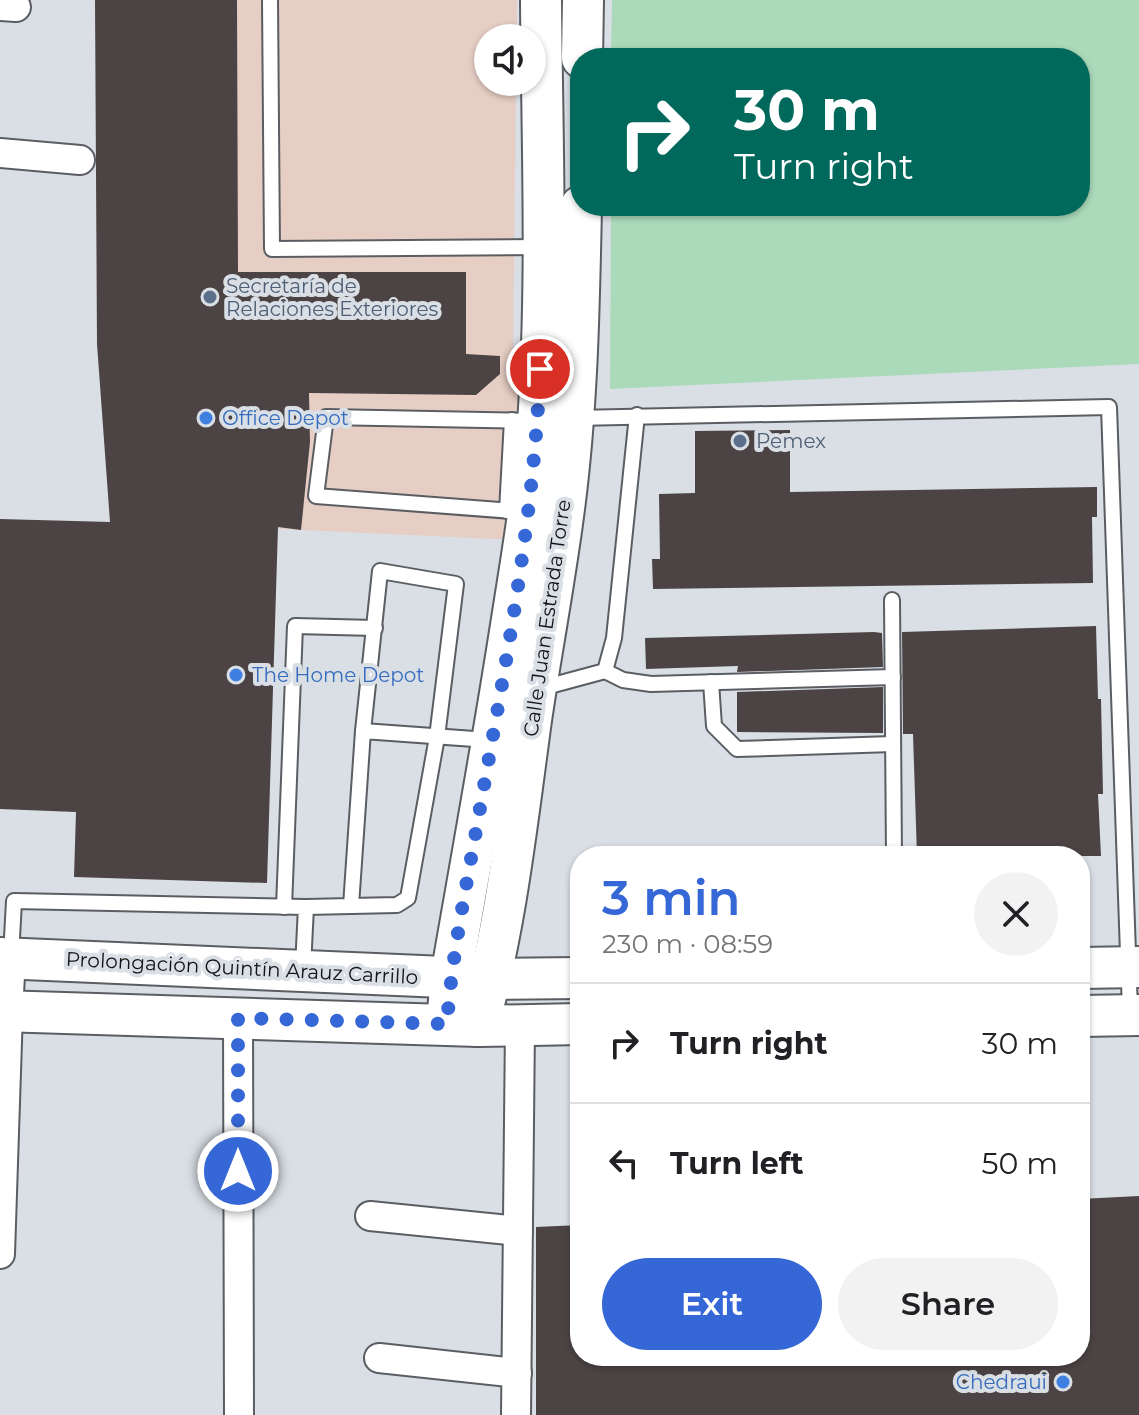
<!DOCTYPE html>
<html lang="en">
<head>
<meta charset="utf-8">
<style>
  body { margin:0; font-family:Montserrat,sans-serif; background:#f2f2f2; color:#202124; height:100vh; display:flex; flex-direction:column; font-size:30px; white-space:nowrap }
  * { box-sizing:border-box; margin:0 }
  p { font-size:26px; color:#757577 }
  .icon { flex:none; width:44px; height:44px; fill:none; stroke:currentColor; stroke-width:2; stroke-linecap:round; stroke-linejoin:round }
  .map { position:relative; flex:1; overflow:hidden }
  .details { position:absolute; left:570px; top:846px; width:520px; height:520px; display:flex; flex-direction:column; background:#fff; border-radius:32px; box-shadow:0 2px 6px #0004 }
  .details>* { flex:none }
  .guide { position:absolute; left:570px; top:48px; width:520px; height:168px; border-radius:32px; box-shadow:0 2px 6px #0004; background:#00695c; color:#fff; overflow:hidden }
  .controls { position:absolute; left:474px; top:24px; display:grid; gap:16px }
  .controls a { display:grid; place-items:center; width:72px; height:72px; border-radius:50%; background:#fff; box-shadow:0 2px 6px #0004; font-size:40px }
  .pin { position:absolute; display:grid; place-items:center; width:68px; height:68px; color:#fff; margin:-34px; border:4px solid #fff; border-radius:50%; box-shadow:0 2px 8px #0007 }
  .me { position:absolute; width:88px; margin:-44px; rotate:0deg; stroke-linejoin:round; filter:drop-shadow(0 0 6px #0008) }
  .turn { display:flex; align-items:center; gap:28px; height:168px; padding:0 32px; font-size:36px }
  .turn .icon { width:104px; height:104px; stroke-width:2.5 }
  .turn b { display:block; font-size:56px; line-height:68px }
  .round { display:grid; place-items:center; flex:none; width:84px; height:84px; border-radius:42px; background:#f2f2f2 }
  .head { display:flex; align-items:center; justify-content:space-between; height:136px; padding:0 32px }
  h1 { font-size:48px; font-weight:600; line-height:60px; color:#3667d6 }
  .button { display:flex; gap:16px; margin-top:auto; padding:16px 32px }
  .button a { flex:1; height:92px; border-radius:48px; background:#3667d6; color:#fff; font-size:32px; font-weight:600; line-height:92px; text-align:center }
  .button a+a { background:#f2f2f2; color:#202124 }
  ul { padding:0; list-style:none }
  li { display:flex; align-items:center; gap:24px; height:120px; padding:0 32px; border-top:2px solid #e0e0e0 }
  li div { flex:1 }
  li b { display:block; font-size:30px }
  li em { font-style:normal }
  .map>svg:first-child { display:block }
  .commercial { fill:#e6cec5 }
  .green { fill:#abdaba }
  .building { fill:#4c4444 }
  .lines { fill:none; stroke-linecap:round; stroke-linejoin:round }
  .lane-casing { stroke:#5a5e63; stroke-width:18 }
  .street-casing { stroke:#5a5e63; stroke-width:32 }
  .secondary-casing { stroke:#5a5e63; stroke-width:44 }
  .lane { stroke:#fff; stroke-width:14 }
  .street { stroke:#fff; stroke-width:28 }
  .secondary { stroke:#fff; stroke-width:40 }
  .route { stroke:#3667d6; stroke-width:14; stroke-dasharray:0 25.2 }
  .service-dot { fill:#5c6f8a; stroke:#d9dfe5; stroke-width:3 }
  .shop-dot { fill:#3f7fe0; stroke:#d9dfe5; stroke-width:3 }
  .labels { text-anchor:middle; stroke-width:8; stroke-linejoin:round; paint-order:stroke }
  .service-label { font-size:20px; fill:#4e5e75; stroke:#d9dfe5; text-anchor:start }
  .shop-label { font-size:20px; fill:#366cbe; stroke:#d9dfe5; text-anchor:start }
  .street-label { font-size:20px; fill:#131416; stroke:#d9dfe5 }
</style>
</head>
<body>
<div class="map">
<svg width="1139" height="1415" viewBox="0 0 1139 1415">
  <rect width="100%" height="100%" fill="#d9dfe5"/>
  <!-- commercial -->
  <path class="commercial" d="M95,0H517V38H488V82H516L513,355L529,356L516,540L110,521Z"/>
  <!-- green -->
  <path class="green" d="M612,0H1139V364L610,389L611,206H1080V58H611Z"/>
  <!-- building -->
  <g class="building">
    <path d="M95,0H237L238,272H466V354L500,356V374L476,395L309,393L310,442L301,530L278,527L267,883L74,877L76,812L0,809V519L110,522L97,344Z"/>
    <path d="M790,430V492L1097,487V517H1092L1093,583L653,589L652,559H660L659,494L695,493V431Z"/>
    <path d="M1096,626L1098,699H1101L1103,794H1098L1101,856H917L913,734H903L902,632Z"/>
    <path d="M874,632L882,633L883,667L737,672L738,666L646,669L645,638Z"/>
    <path d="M883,687V733L737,732V692Z"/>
    <path d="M1139,1196V1415H536V1227L580,1225V1356H1080V1199Z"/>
  </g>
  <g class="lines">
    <defs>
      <g id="lane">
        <path d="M270,0L272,249L543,247"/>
        <path d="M575,418L1109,407L1130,1011"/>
        <path d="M507,511L512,420"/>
        <path d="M525,512L316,496L326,417L536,421"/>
        <path d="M892,600L894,856"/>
        <path d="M605,671L623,680L651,684L893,677"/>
        <path d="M711,682L714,726L737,749L893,744"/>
        <path d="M542,688L605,671L614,638L637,415"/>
        <path d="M351,906L397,905L408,898L437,737L456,584L380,571L363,731"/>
        <path d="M284,907L295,626L375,628"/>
        <path d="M306,907L351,906L363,731L488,740"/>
        <path d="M11,956L14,901L306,907L303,967"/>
      </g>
      <g id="street">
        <path d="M0,6L16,7"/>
        <path d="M0,153L80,160"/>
        <path d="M238,1018L239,1415"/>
        <path d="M370,1216L518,1231"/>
        <path d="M0,1254L8,1011L11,958"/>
        <path d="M379,1358L517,1373"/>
        <path d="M516,1415L520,1025"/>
      </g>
      <g id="secondary">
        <path d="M582,58L583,0"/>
        <path d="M0,958L491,979L580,978"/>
        <path d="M1080,968L1139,967"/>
        <path d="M0,1011L478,1026L580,1024"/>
        <path d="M1080,1016L1139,1015"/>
        <path d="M447,1024L451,977C471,862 492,747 510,632C521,562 533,493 538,423C548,282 542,141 541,0"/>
        <path d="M478,1026C506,926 517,822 531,720C541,652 554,584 563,516C577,414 579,309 581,206"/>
      </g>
    </defs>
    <!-- lane casing -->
    <use href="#lane" class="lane-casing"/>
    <!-- street casing -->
    <use href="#street" class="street-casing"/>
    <!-- secondary casing -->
    <use href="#secondary" class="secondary-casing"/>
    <!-- lane -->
    <use href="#lane" class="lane"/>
    <!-- street -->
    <use href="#street" class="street"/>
    <!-- secondary -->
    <use href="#secondary" class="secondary"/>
  </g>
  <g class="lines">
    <!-- route -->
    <path class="route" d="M238,1171V1018L447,1024C452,953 467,884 479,814C505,667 534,519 540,369"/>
  </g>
  <!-- markers -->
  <g class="service-dot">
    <circle cx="210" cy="297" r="8"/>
    <circle cx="740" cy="441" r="8"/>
  </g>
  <g class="shop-dot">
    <circle cx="206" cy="418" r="8"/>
    <circle cx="236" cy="675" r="8"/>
    <circle cx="1063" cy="1382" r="8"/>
  </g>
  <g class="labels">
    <!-- service labels -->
    <g class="service-label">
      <text x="226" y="293">Secretaría de<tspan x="226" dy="23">Relaciones Exteriores</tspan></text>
      <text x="756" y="448">Pemex</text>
    </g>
    <!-- shop labels -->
    <g class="shop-label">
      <text x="222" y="425">Office Depot</text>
      <text x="252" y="682">The Home Depot</text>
      <text x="1047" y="1389" text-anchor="end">Chedraui</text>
    </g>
    <!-- street labels -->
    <g class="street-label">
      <text transform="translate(547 618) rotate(-82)" y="7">Calle Juan Estrada Torre</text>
      <text transform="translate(242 968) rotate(3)" y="7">Prolongación Quintín Arauz Carrillo</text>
    </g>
  </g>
</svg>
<div class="controls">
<a><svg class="icon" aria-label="sound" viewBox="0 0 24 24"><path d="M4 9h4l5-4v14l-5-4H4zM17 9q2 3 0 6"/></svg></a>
</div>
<div class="pin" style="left:540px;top:369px;background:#d93025"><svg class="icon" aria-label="arrive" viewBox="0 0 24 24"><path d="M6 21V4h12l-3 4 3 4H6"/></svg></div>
<svg class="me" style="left:238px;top:1171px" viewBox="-20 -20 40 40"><circle r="17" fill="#3667d6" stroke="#fff" stroke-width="3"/><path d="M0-11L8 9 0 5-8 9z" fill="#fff"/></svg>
<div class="guide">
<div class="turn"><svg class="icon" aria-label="right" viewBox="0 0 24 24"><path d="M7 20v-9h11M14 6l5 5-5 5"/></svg><div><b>30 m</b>Turn right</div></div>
</div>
<section class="details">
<div class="head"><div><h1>3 min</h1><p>230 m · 08:59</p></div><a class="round"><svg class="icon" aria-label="close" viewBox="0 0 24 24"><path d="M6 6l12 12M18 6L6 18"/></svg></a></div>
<ul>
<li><svg class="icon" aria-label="right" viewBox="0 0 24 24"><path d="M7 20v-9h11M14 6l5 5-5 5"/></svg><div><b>Turn right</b></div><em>30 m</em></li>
<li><svg class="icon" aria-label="left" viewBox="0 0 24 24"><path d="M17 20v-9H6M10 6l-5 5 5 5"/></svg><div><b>Turn left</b></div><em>50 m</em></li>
</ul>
<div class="button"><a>Exit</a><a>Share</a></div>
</section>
</div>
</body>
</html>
